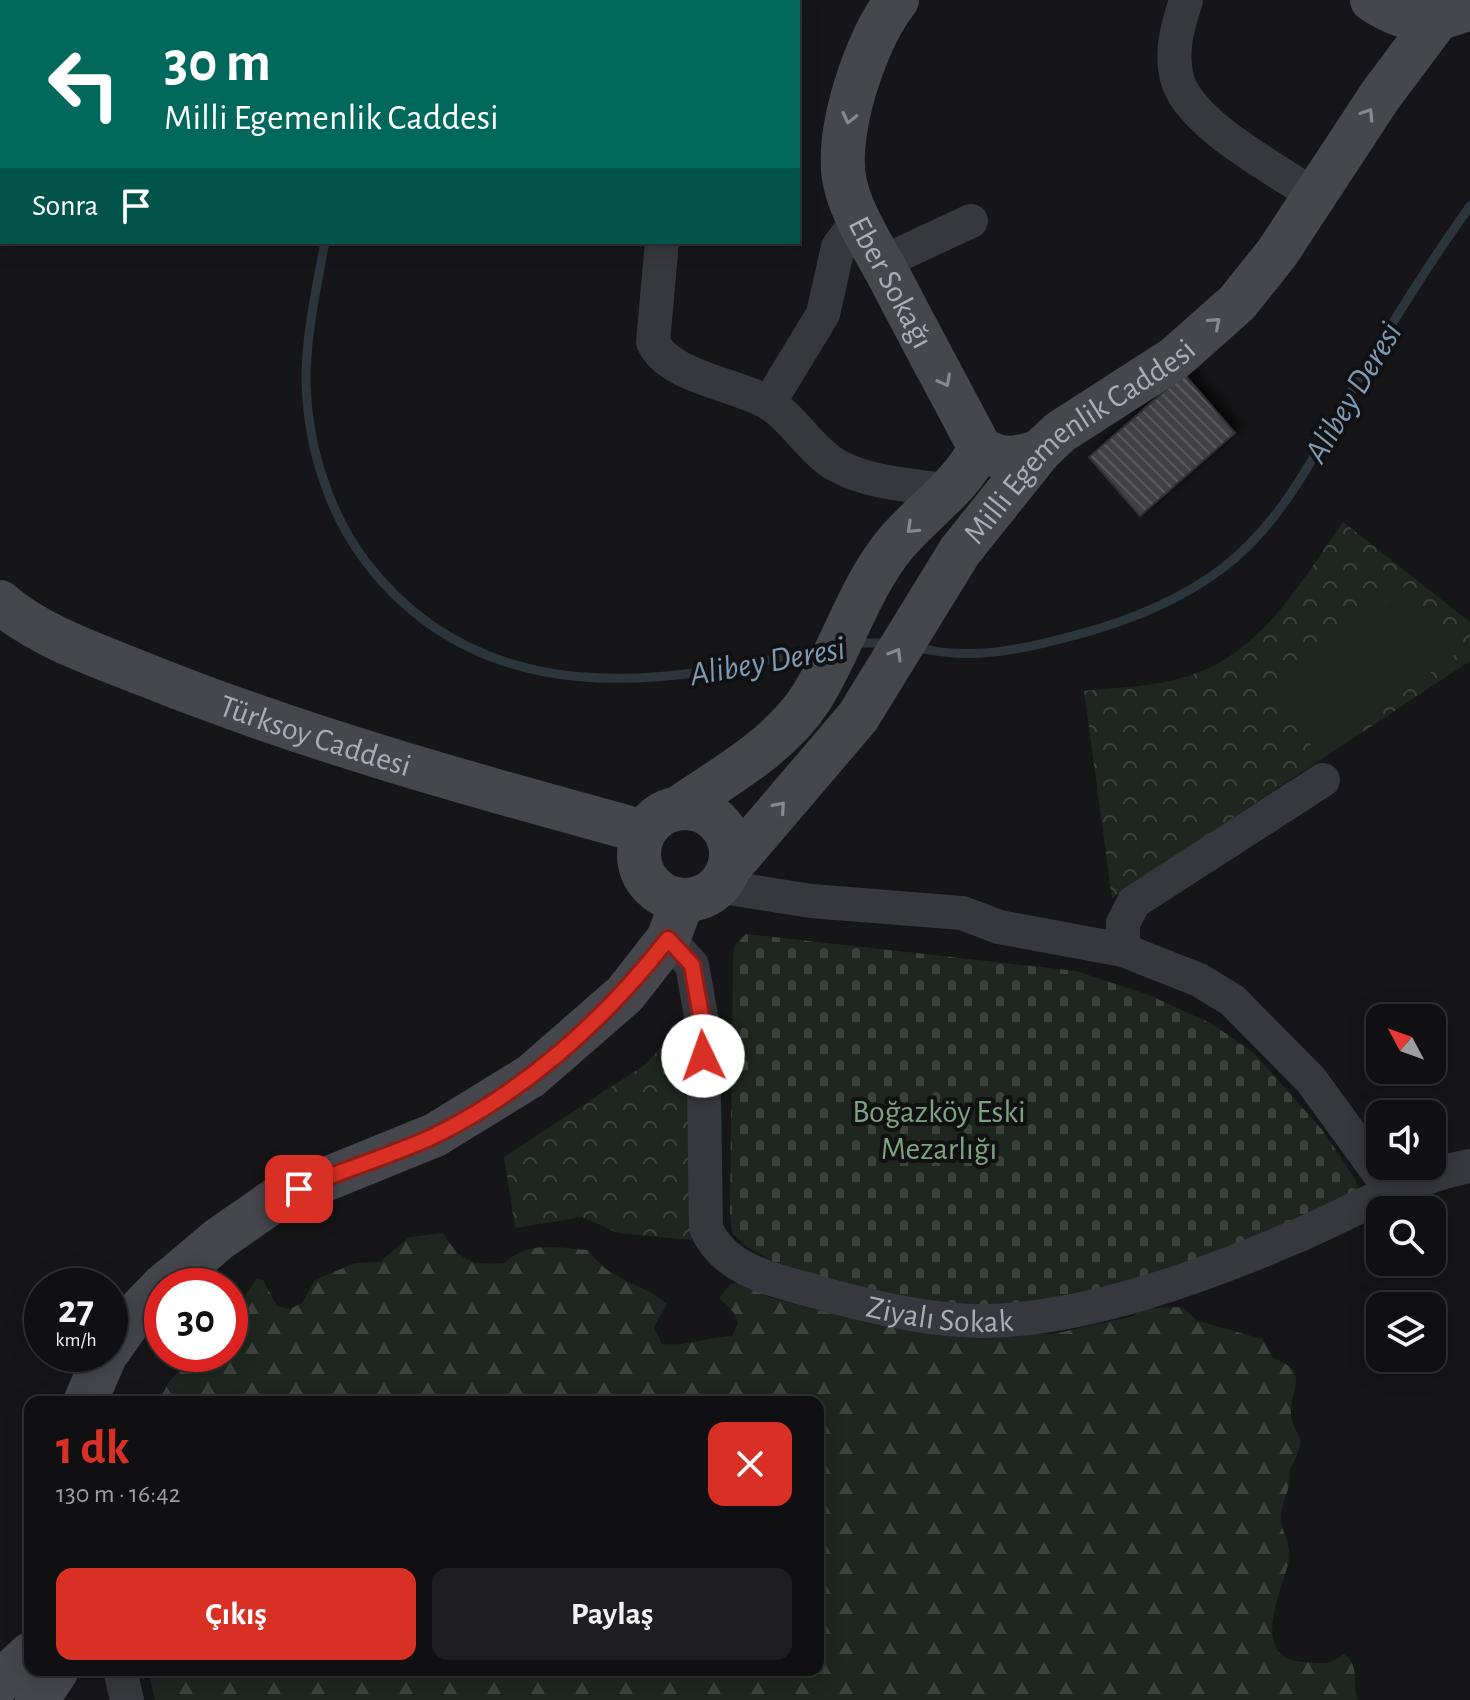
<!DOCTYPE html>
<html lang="tr">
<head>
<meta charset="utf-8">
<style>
  body { margin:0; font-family:"Alegreya Sans",sans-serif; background:#1e1e20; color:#f1f3f6; height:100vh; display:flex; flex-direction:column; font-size:30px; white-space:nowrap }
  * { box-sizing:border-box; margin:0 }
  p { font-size:26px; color:#9c9d9f }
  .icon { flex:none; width:44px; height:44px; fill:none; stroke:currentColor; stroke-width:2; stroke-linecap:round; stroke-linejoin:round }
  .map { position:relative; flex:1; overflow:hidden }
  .details { position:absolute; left:24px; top:1396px; width:800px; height:280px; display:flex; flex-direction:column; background:#101012; border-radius:16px; box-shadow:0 4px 20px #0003,0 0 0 2px #303032 }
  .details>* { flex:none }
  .hud { position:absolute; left:0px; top:0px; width:800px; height:244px; box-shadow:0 4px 20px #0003,0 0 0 2px #303032; background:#00695c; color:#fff; overflow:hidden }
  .needle { width:52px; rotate:311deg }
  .tools { position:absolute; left:1366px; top:1004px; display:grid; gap:16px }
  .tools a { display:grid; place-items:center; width:80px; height:80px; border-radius:16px; background:#101012; box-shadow:0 4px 20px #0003,0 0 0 2px #303032; font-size:40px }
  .speed { position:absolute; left:24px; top:1268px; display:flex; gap:16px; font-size:40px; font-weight:700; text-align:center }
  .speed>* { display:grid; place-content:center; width:104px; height:104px; border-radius:50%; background:#101012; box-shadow:0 4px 20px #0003,0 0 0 2px #303032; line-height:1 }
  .speed small { font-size:20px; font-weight:400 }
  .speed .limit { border:12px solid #d22; background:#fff; color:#111 }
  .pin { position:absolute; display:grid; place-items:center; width:68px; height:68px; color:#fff; margin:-34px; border-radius:16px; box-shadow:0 4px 12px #0006 }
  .me { position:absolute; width:88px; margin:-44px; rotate:357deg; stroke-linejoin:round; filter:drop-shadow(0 0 6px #0008) }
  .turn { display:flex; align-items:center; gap:28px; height:168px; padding:0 32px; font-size:36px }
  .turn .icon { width:104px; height:104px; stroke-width:2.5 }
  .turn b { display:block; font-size:56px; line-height:68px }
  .then { display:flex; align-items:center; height:76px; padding:0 32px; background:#0003; gap:16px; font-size:30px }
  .round { display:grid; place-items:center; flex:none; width:84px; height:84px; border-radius:16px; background:#1e1e20 }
  .headline { display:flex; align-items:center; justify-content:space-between; height:136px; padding:0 32px }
  h1 { font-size:48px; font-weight:700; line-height:60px; color:#d93025 }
  .cta { display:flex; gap:16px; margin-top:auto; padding:16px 32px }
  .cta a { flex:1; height:92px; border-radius:16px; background:#d93025; color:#fff; font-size:32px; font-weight:700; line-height:92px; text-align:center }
  .cta a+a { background:#1e1e20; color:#f1f3f6 }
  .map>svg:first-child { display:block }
  .forest { fill:url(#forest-firs) }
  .cemetery { fill:url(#cemetery-stones) }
  .park { fill:url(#park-crowns) }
  .garden { fill:#1e261f }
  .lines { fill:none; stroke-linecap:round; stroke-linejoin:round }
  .stream { stroke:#2c353c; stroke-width:9 }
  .building { fill:url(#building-back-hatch); stroke:#303034; stroke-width:2; filter:url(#shadow) }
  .street { stroke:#37383d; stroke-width:34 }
  .secondary { stroke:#45474d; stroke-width:44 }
  .oneway { stroke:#858993 }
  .route-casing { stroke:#8d1f18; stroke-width:20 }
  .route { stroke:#d93025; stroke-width:14 }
  .labels { text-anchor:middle; stroke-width:8; stroke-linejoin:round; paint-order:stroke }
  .street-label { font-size:32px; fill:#a8adb8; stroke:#111113 }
  .park-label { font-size:32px; fill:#7fa381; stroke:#111113 }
  .water-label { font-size:34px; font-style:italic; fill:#7f9bb3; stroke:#111113 }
</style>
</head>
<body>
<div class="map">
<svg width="1470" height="1700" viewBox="0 0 1470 1700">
  <defs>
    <pattern id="forest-firs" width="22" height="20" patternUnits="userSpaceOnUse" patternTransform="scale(2)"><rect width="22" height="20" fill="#1e261f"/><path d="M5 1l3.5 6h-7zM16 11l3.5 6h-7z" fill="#3c433d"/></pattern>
    <pattern id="cemetery-stones" width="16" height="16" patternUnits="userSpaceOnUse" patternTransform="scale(2)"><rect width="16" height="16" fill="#1e261f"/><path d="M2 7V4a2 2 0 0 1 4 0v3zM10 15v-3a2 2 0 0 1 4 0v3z" fill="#3c433d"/></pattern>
    <pattern id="park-crowns" width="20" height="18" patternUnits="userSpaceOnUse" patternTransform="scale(2)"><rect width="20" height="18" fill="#1e261f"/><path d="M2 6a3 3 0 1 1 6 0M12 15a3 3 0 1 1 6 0" fill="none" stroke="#3c433d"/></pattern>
    <pattern id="building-back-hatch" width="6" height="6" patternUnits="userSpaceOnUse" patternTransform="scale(2)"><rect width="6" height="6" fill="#404145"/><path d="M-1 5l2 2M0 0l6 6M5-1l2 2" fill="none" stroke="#595a5e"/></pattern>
    <filter id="shadow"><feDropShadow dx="7" dy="-7" stdDeviation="4" flood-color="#0009"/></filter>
  </defs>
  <rect width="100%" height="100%" fill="#161618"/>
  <!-- forest -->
  <path class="forest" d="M443,1233C461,1262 470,1265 505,1263C527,1240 559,1248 589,1250C609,1282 640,1281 667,1304L654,1327L662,1344C685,1347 708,1337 732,1336L738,1323L734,1313L719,1298L731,1284L749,1283L768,1297L880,1326L1053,1334L1133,1316L1147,1308L1182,1307L1198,1321L1262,1339L1273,1358C1308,1371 1293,1382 1291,1410C1290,1439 1314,1429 1289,1470C1293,1487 1281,1500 1281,1518C1281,1533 1292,1544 1289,1560C1283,1589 1247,1660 1304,1662C1322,1663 1328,1666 1344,1654C1361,1667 1351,1683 1358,1700H155L148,1670H818V1402H158L169,1382L194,1354H230V1320L256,1279L263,1280L277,1306L290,1309L302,1303L315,1280L355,1263L380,1262L409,1237Z"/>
  <!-- cemetery -->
  <path class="cemetery" d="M746,934L1076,971L1149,995L1212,1024L1254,1053L1323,1131L1355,1179L1361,1195L1136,1293L986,1306L900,1298L781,1266L747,1247L732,1233L730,1215L733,959L734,946Z"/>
  <!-- park -->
  <g class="park">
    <path d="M1343,522L1470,622V661L1112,898L1084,691C1116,687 1151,687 1182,678C1260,657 1300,583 1343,522Z"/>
    <path d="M694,1008L701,1027L692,1240L618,1233L582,1217L515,1228L504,1157L646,1064Z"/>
  </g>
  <!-- garden -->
  <path class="garden" d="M1407,585L1457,653L1319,756L1269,688Z"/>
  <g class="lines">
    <!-- stream -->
    <g class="stream">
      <path d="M257,0L261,2"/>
      <path d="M325,242C317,285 307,330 306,374C306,440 326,509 366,562C482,713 661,688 824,647"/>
      <path d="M855,643H888"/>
      <path d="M914,647C971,661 1021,650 1076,635C1129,621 1180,601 1224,567C1286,519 1319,446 1358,380C1393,321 1430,262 1470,206"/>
    </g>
  </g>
  <!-- building -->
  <path class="building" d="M1184,374L1235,433L1140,516L1089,457Z"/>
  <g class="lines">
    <!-- street -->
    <g class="street">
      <path d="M1186,0C1178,26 1170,51 1177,78C1188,124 1278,170 1315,196"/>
      <path d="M720,2L721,0"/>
      <path d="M662,242L653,342C669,378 739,384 770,404C795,420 811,451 838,466C871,484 914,485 951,491"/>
      <path d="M881,263L971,221"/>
      <path d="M769,403L823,314L838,247L859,219"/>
      <path d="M717,886L811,901L962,913L999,927L1123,950L1199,980L1232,1000L1311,1080L1391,1190"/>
      <path id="s1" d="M668,939L692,965L703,1027L706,1228C724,1271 775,1280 817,1292C869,1307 928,1321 983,1321C1085,1320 1204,1276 1297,1236C1355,1211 1407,1178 1470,1166"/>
      <path d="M1123,950V923L1134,902L1323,780"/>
      <path d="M120,1670L127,1700"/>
    </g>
    <!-- secondary -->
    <g class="secondary">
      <path id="s2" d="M897,0C866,38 834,134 845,183C852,215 874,248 889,276C919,334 950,391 980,448C1002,462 1016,459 1040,451"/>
      <path d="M1372,0C1409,24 1430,24 1470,8"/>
      <path id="s3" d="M0,602C40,637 97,655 146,675C308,740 476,786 644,832"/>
      <path d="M680,807C725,776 780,746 811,698C842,649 858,589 896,543C924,510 960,488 980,448"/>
      <circle cx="685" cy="854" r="46"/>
      <path id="s4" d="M730,867L858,717L960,551L1040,451L1060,432L1175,358L1237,303L1277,253L1380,96L1436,21"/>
      <path d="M163,1286L219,1239L275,1200L435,1135L531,1076L625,994L668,939L683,900"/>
      <path d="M110,1349L131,1319L162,1287"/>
      <path d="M85,1402L106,1354"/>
      <path d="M0,1682L30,1654"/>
      <path d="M37,1700L57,1670"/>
    </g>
  </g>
  <!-- one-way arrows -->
  <defs><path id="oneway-chevron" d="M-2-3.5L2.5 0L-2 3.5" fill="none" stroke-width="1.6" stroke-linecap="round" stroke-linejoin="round" transform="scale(2)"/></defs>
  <g class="oneway">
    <use href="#oneway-chevron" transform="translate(1368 114) rotate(-57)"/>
    <use href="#oneway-chevron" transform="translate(849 118) rotate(103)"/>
    <use href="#oneway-chevron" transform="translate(1215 323) rotate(-41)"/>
    <use href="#oneway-chevron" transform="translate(945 381) rotate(62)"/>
    <use href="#oneway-chevron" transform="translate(912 528) rotate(136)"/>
    <use href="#oneway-chevron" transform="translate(896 654) rotate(-59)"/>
    <use href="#oneway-chevron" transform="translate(780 807) rotate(-49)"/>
  </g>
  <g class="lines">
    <defs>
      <path id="route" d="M299,1189C343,1169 392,1156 436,1135C528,1089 605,1019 668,939L692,965L703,1027V1056"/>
    </defs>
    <!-- route casing -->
    <use href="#route" class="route-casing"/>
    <!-- route -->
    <use href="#route" class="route"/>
  </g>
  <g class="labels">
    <!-- street labels -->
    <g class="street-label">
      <text dy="11" stroke="none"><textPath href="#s2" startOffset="304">Eber Sokağı</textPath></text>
      <text dy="11" stroke="none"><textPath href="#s4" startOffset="556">Milli Egemenlik Caddesi</textPath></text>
      <text dy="11" stroke="none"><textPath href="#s3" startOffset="344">Türksoy Caddesi</textPath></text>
      <text dy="11" stroke="none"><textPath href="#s1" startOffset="558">Ziyalı Sokak</textPath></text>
    </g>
    <!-- park labels -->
    <g class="park-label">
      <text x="939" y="1122">Boğazköy Eski<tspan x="939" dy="37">Mezarlığı</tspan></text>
    </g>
    <!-- water labels -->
    <g class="water-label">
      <text transform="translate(1352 392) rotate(-59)" y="12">Alibey Deresi</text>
      <text transform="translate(767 660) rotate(-10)" y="12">Alibey Deresi</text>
    </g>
  </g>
</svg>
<div class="tools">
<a><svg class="needle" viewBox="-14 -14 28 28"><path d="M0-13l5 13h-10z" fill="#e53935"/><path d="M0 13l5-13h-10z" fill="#9c9d9f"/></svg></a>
<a><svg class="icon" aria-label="sound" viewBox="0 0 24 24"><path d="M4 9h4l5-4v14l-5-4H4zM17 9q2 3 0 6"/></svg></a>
<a><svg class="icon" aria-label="search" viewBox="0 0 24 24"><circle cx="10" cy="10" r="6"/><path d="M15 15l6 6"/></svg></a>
<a><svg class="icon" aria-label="layers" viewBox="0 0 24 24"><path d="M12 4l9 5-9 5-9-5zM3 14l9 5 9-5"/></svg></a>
</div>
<div class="speed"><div>27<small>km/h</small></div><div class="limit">30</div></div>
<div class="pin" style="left:299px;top:1189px;background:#d93025"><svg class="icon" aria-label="arrive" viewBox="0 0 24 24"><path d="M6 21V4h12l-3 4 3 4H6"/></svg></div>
<svg class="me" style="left:703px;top:1056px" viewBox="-20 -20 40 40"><circle r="19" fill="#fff"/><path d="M0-13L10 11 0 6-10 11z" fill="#d93025"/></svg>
<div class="hud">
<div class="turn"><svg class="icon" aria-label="left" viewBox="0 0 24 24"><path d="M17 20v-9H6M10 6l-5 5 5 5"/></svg><div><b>30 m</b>Milli Egemenlik Caddesi</div></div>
<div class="then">Sonra<svg class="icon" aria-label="arrive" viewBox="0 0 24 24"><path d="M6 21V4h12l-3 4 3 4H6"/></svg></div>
</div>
<section class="details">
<div class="headline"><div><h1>1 dk</h1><p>130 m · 16:42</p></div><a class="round" style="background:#d93025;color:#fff"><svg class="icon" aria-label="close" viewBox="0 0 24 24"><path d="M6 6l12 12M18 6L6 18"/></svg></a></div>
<div class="cta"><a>Çıkış</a><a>Paylaş</a></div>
</section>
</div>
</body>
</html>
